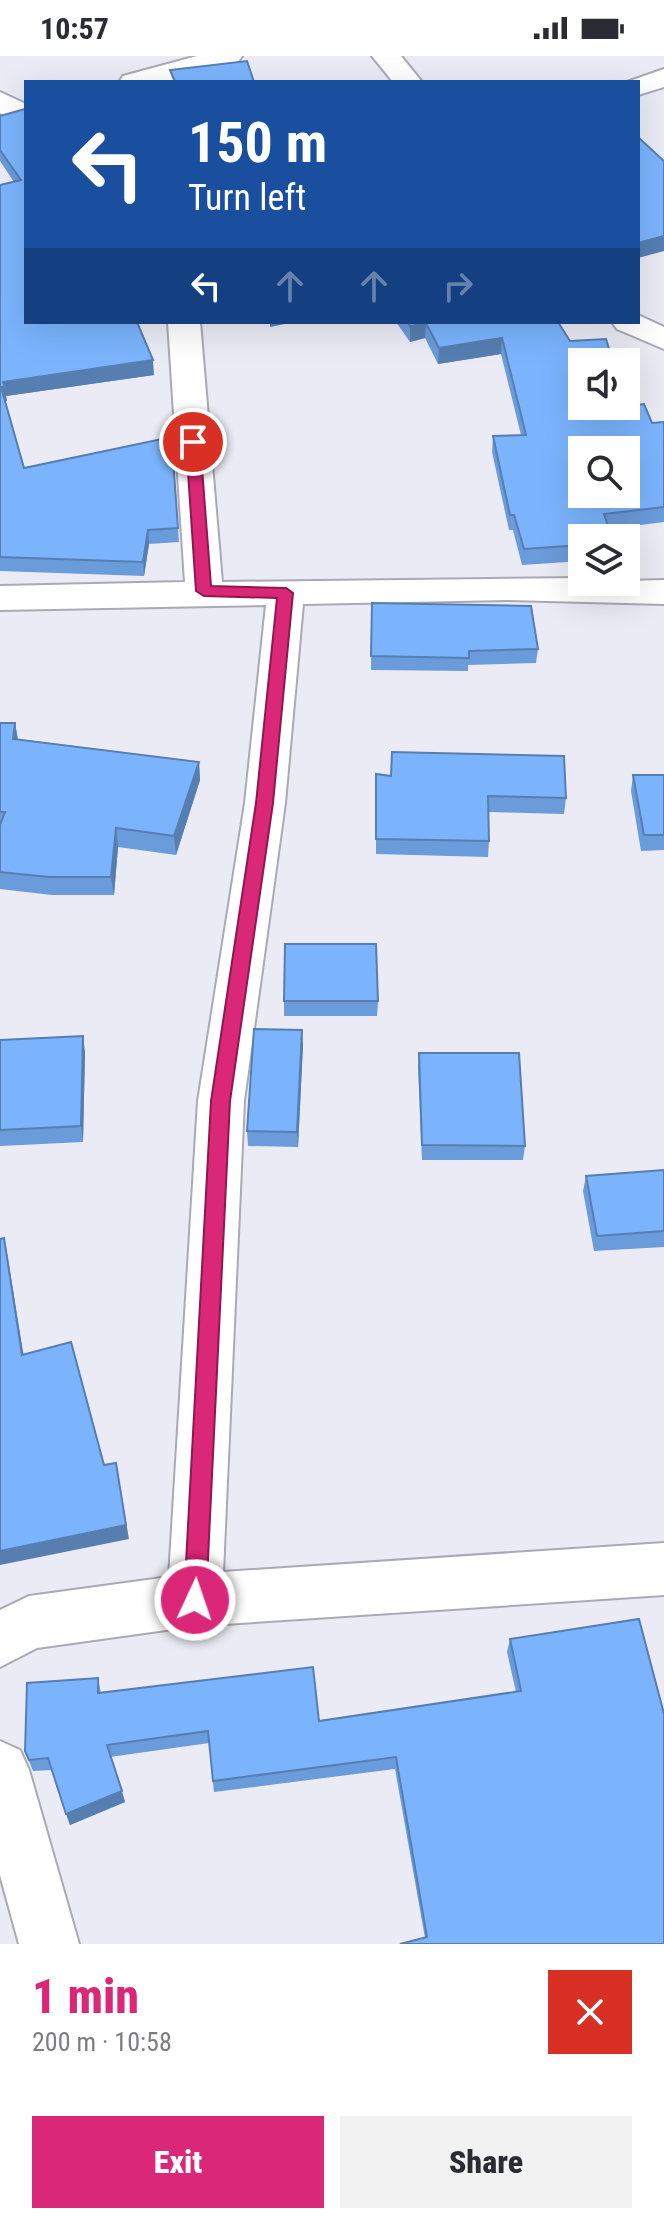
<!DOCTYPE html>
<html lang="en">
<head>
<meta charset="utf-8">
<style>
  body { margin:0; font-family:"Roboto Condensed",sans-serif; background:#f2f2f3; color:#2b2b33; height:100vh; display:flex; flex-direction:column; font-size:30px; white-space:nowrap }
  * { box-sizing:border-box; margin:0 }
  p { font-size:26px; color:#7c7c81 }
  .icon { flex:none; width:44px; height:44px; fill:none; stroke:currentColor; stroke-width:2; stroke-linecap:round; stroke-linejoin:round }
  .map { position:relative; height:1888px; overflow:hidden }
  .panel { display:flex; flex-direction:column; background:#fff; flex:1 }
  .panel>* { flex:none }
  .top-card { position:absolute; left:24px; top:24px; width:616px; height:244px; border-radius:0px; box-shadow:0 8px 32px #0002; background:#1a4fa0; color:#fff; overflow:hidden }
  .buttons { position:absolute; left:568px; top:292px; display:grid; gap:16px }
  .buttons a { display:grid; place-items:center; width:72px; height:72px; border-radius:0px; background:#fff; box-shadow:0 8px 32px #0002; font-size:40px }
  .pin { position:absolute; display:grid; place-items:center; width:68px; height:68px; color:#fff; margin:-34px; border:4px solid #fff; border-radius:50%; box-shadow:0 2px 8px #0007 }
  .me { position:absolute; width:88px; margin:-44px; rotate:3deg; stroke-linejoin:round; filter:drop-shadow(0 0 6px #0008) }
  .turn { display:flex; align-items:center; gap:28px; height:168px; padding:0 32px; font-size:36px }
  .turn .icon { width:104px; height:104px; stroke-width:2.5 }
  .turn b { display:block; font-size:56px; line-height:68px }
  .lanes { display:flex; align-items:center; height:76px; padding:0 32px; background:#0003; justify-content:center; gap:40px; direction:ltr }
  .lanes .off { opacity:.35 }
  .round { display:grid; place-items:center; flex:none; width:84px; height:84px; border-radius:0px; background:#f2f2f3 }
  .overview { display:flex; align-items:center; justify-content:space-between; height:136px; padding:0 32px }
  h1 { font-size:48px; font-weight:800; line-height:60px; color:#db2777 }
  .primary-button { display:flex; gap:16px; margin-top:auto; padding:16px 32px }
  .primary-button a { flex:1; height:92px; border-radius:0px; background:#db2777; color:#fff; font-size:32px; font-weight:800; line-height:92px; text-align:center }
  .primary-button a+a { background:#f2f2f3; color:#2b2b33 }
  .status { display:flex; justify-content:space-between; align-items:center; height:56px; padding:0 40px; background:#fff; direction:ltr }
  .status svg { height:22px; fill:currentColor }
  .map>svg:first-child { display:block }
  .lines { fill:none; stroke-linecap:round; stroke-linejoin:round }
  .street-casing { stroke:#aaa9b4; stroke-width:4 }
  .street { fill:#fff; fill-rule:evenodd }
  .wall { fill:#6a9bda }
  .shaded-wall { fill:#567eb1 }
  .building { fill:#7bb4fd; stroke:#567eb1; stroke-width:2; fill-rule:evenodd }
  .route { fill:#db2777; stroke:#8e194d; stroke-width:2 }
</style>
</head>
<body>
<div class="status"><b>10:57</b><svg viewBox="0 0 49 12"><path d="M0 12V9h3v3zM5 12V6h3v6zM10 12V3h3v9zM15 12V0h3v12zM26 1h20v11H26zM47 4h2v5h-2z"/></svg></div>
<div class="map">
<svg width="664" height="1888" viewBox="0 0 664 1888">
  <rect width="100%" height="100%" fill="#ebebf5"/>
  <g class="lines">
    <defs>
      <g id="street">
        <path d="M197,0H242L238,6L165,26H119L123,20Z"/>
        <path d="M372,0H401L422,26H393Z"/>
        <path d="M664,13V31L638,39V26H627Z"/>
        <path d="M0,36L26,48V64L11,63L0,57Z"/>
        <path d="M638,259L664,271V293L617,273L612,266H638Z"/>
        <path d="M168,266H200L222,526L582,522V526L664,524V548L508,544L303,548L285,747L244,1045L223,1516L664,1487V1539L195,1570L37,1592L0,1611V1554L29,1540L169,1521L198,1045L245,747L266,549L0,554V530L185,526Z"/>
        <path d="M0,1685L20,1694L29,1714L79,1888H19L0,1819Z"/>
      </g>
    </defs>
    <!-- street casing -->
    <use href="#street" class="street-casing"/>
    <!-- street -->
    <use href="#street" class="street"/>
  </g>
  <!-- wall -->
  <g class="wall">
    <path d="M0,60L154,319L6,340L7,345H5L24,412L173,403L179,486L149,488L144,520L0,515V129L14,126L0,105Z"/>
    <path d="M396,266H558L570,285L626,350L652,367L664,366V466L609,473L582,482V505L522,509L513,474H509L492,396L493,380L521,379L501,298L438,308L425,282L410,286Z"/>
    <path d="M372,547L538,593L536,607L468,609V615L371,614Z"/>
    <path d="M0,667H15L18,683L199,706L200,724L176,799L118,791L114,839H52L0,833Z"/>
    <path d="M376,718L566,742L564,758L488,756L489,785L488,801L376,798Z"/>
    <path d="M633,719H664V794L641,795L631,735Z"/>
    <path d="M284,945H378L377,960H284Z"/>
    <path d="M0,984L85,996L83,1086L0,1090Z"/>
    <path d="M303,989L298,1091L248,1090L247,1075Z"/>
    <path d="M419,997L525,1090L523,1104H422L418,1012Z"/>
    <path d="M664,1114V1191L594,1195L583,1135L586,1120Z"/>
    <path d="M510,1583L664,1888L425,1882L395,1713L214,1736L209,1687L110,1701L125,1746L70,1769L52,1714L33,1715L25,1695L98,1622L101,1637L319,1665L516,1636L507,1596Z"/>
  </g>
  <!-- shaded-wall -->
  <g class="shaded-wall">
    <path d="M664,180V195L638,202V187Z"/>
    <path d="M270,266H295L270,271Z"/>
    <path d="M426,267L425,282L410,286V270Z"/>
    <path d="M502,282L501,298L438,308L439,292Z"/>
    <path d="M153,304L154,319L6,340L7,345L3,346L1,331L3,326Z"/>
    <path d="M148,474L149,488L144,520L143,506Z"/>
    <path d="M15,667L18,686L13,683Z"/>
    <path d="M199,706L200,724L176,799L174,780Z"/>
    <path d="M116,772L118,791L114,839L111,821Z"/>
    <path d="M302,974L303,989L298,1091L297,1076Z"/>
    <path d="M83,980L85,996L83,1086L81,1070Z"/>
    <path d="M4,1182L7,1197L26,1314L22,1299Z"/>
    <path d="M116,1407L129,1483L0,1509V1495Z"/>
    <path d="M122,1735L125,1746L70,1769L66,1758Z"/>
  </g>
  <!-- building -->
  <g class="building">
    <path d="M247,5L254,26H175L170,14Z"/>
    <path d="M26,51V266H137L153,304L3,326L5,331H1L24,412L167,382L169,404L173,403L178,472L148,474L143,506L0,501V129L21,124L0,94V60L25,53Z"/>
    <path d="M638,81L664,105V180L638,187Z"/>
    <path d="M407,266H558L570,285L606,283L613,306H582V350H626V348V350L644,348L652,367L664,366V451L604,458L612,482H582V489L524,493L514,459H510L493,380L526,379L502,282L439,292L426,267L410,270ZM582,394H626V438H582Z"/>
    <path d="M372,547L531,550L538,593L469,595V602L371,600Z"/>
    <path d="M0,667H15L13,683L199,706L174,780L116,772L111,821H49L0,816V769L5,756H0Z"/>
    <path d="M392,696L564,700L566,742L488,740L489,785L376,783V718L391,720Z"/>
    <path d="M633,719H664V779H644Z"/>
    <path d="M285,888H376L378,945H284Z"/>
    <path d="M254,973L302,974L297,1076L247,1075Z"/>
    <path d="M83,980L81,1070L0,1074V984Z"/>
    <path d="M419,997H519L525,1090L422,1089Z"/>
    <path d="M664,1114V1175L597,1180L586,1120Z"/>
    <path d="M4,1182L22,1299L71,1286L104,1409L116,1407L126,1469L0,1495V1183Z"/>
    <path d="M639,1563L664,1658V1888H400L427,1881L396,1701L213,1725L208,1675L107,1689L122,1735L66,1758L48,1702L29,1704L25,1695L27,1627L98,1622V1637L313,1611L319,1665L521,1635L510,1583Z"/>
  </g>
  <!-- route -->
  <path class="route" d="M193,381L200,386L211,530L286,532L293,537L273,747L230,1045L206,1544L203,1551L195,1554L187,1551L184,1544L211,1045L256,747L277,542L204,540L196,535L186,386Z"/>
</svg>
<div class="buttons">
<a><svg class="icon" aria-label="sound" viewBox="0 0 24 24"><path d="M4 9h4l5-4v14l-5-4H4zM17 9q2 3 0 6"/></svg></a>
<a><svg class="icon" aria-label="search" viewBox="0 0 24 24"><circle cx="10" cy="10" r="6"/><path d="M15 15l6 6"/></svg></a>
<a><svg class="icon" aria-label="layers" viewBox="0 0 24 24"><path d="M12 4l9 5-9 5-9-5zM3 14l9 5 9-5"/></svg></a>
</div>
<div class="pin" style="left:193px;top:386px;background:#d93025"><svg class="icon" aria-label="arrive" viewBox="0 0 24 24"><path d="M6 21V4h12l-3 4 3 4H6"/></svg></div>
<svg class="me" style="left:195px;top:1544px" viewBox="-20 -20 40 40"><circle r="17" fill="#db2777" stroke="#fff" stroke-width="3"/><path d="M0-11L8 9 0 5-8 9z" fill="#fff"/></svg>
<div class="top-card">
<div class="turn"><svg class="icon" aria-label="left" viewBox="0 0 24 24"><path d="M17 20v-9H6M10 6l-5 5 5 5"/></svg><div><b>150 m</b>Turn left</div></div>
<div class="lanes"><svg class="icon" aria-label="left" viewBox="0 0 24 24"><path d="M17 20v-9H6M10 6l-5 5 5 5"/></svg><svg class="icon off" aria-label="ahead" viewBox="0 0 24 24"><path d="M12 20V5M6 11l6-6 6 6"/></svg><svg class="icon off" aria-label="ahead" viewBox="0 0 24 24"><path d="M12 20V5M6 11l6-6 6 6"/></svg><svg class="icon off" aria-label="right" viewBox="0 0 24 24"><path d="M7 20v-9h11M14 6l5 5-5 5"/></svg></div>
</div>
</div>
<section class="panel">
<div class="overview"><div><h1>1 min</h1><p>200 m · 10:58</p></div><a class="round" style="background:#d93025;color:#fff"><svg class="icon" aria-label="close" viewBox="0 0 24 24"><path d="M6 6l12 12M18 6L6 18"/></svg></a></div>
<div class="primary-button"><a>Exit</a><a>Share</a></div>
</section>
</body>
</html>
